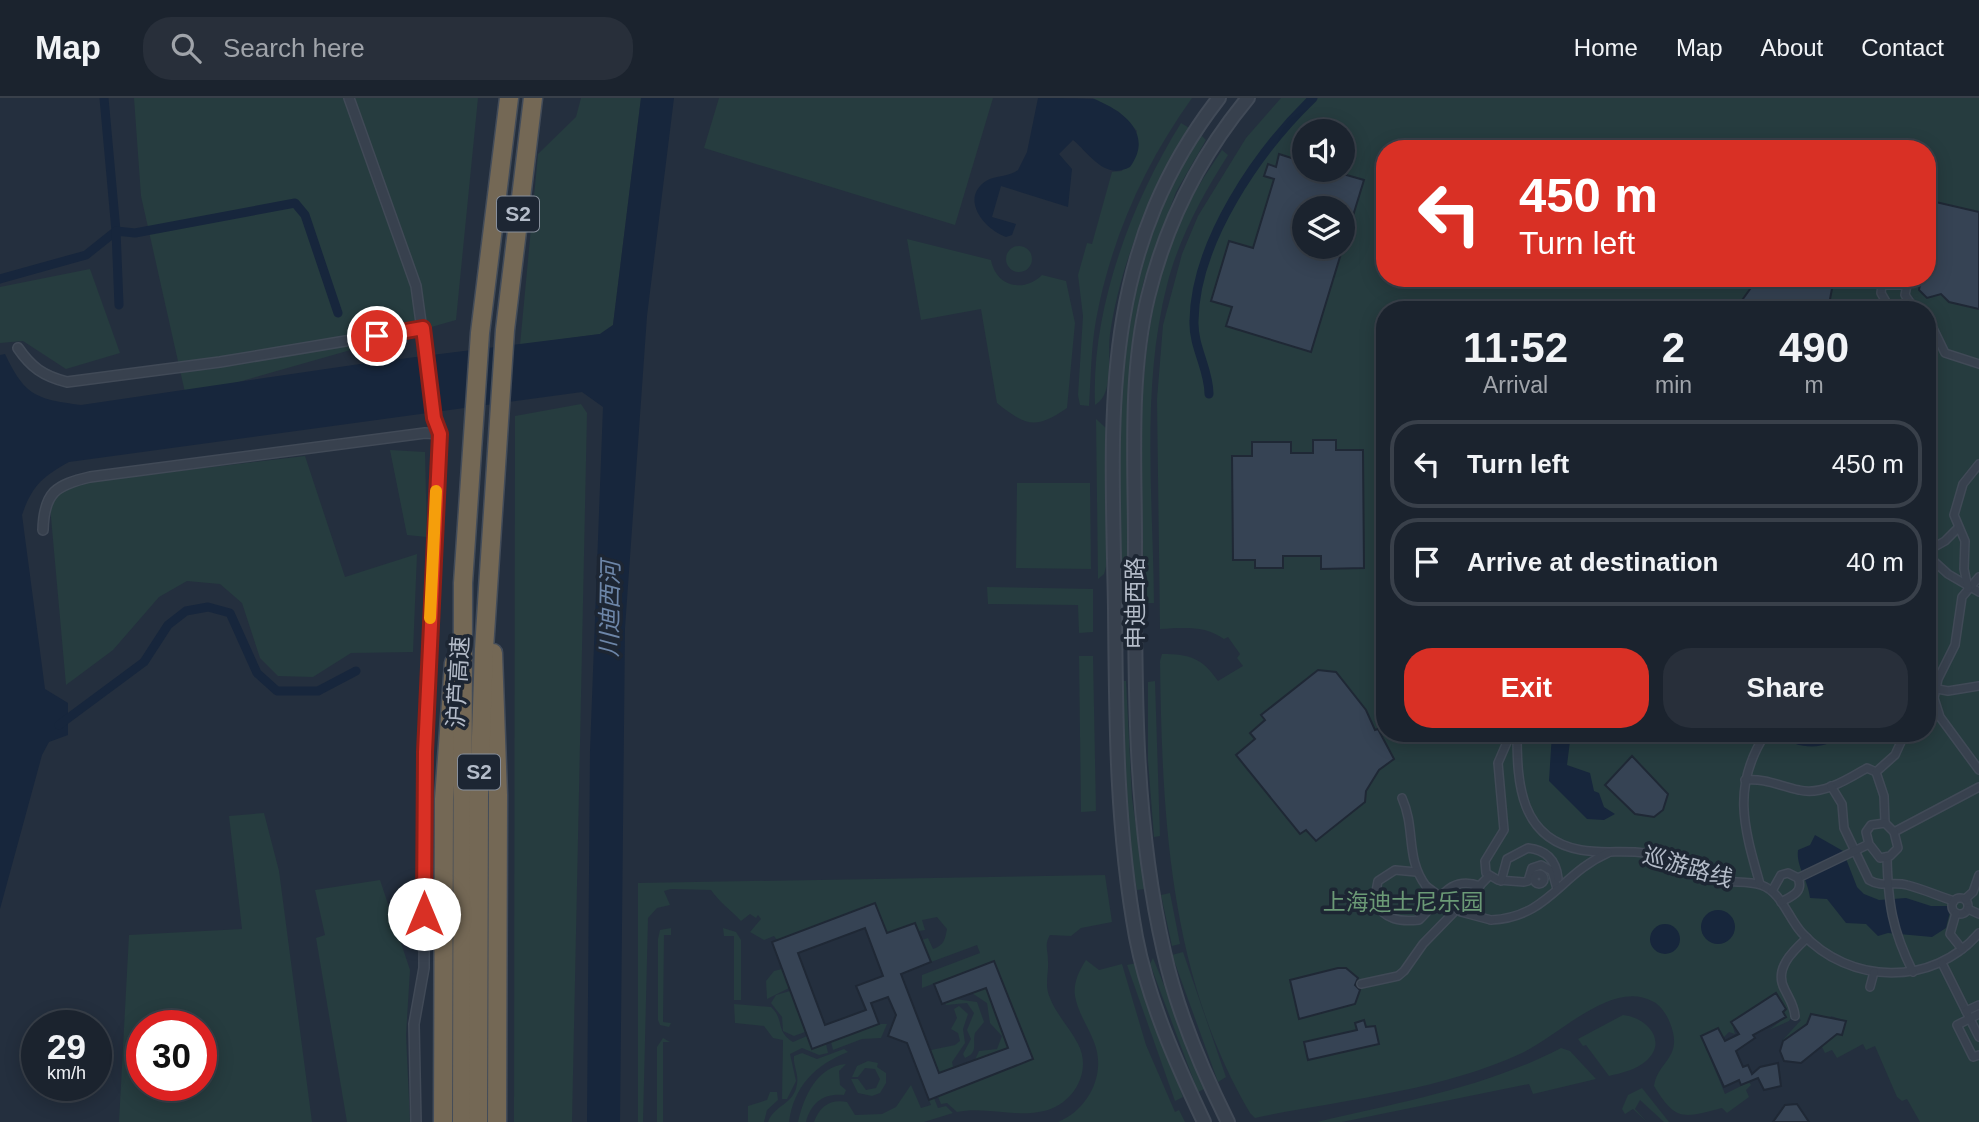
<!DOCTYPE html>
<html lang="en">
<head>
<meta charset="utf-8">
<style>
  body { margin:0; font-family:Arial,"Noto Sans SC",sans-serif; background:#282f3a; color:#f1f3f6; height:100vh; display:flex; flex-direction:column; font-size:26px; white-space:nowrap }
  * { box-sizing:border-box; margin:0 }
  p { font-size:23px; color:#a0a4aa }
  .icon { flex:none; width:38px; height:38px; fill:none; stroke:currentColor; stroke-width:2; stroke-linecap:round; stroke-linejoin:round }
  .map { position:relative; flex:1; overflow:hidden }
  .side { position:absolute; left:1376px; top:203px; width:560px; height:441px; display:flex; flex-direction:column; background:#1b232e; border-radius:28px; box-shadow:0 4px 18px #0003,0 0 0 2px #39404a }
  .side>* { flex:none }
  .hud { position:absolute; left:1376px; top:42px; width:560px; height:147px; border-radius:28px; box-shadow:0 4px 18px #0003,0 0 0 2px #39404a; background:#d93025; color:#fff; overflow:hidden }
  .buttons { position:absolute; left:1292px; top:21px; display:grid; gap:14px }
  .buttons a { display:grid; place-items:center; width:63px; height:63px; border-radius:50%; background:#1b232e; box-shadow:0 4px 18px #0003,0 0 0 2px #39404a; font-size:35px }
  .speed { position:absolute; left:21px; top:912px; display:flex; gap:14px; font-size:35px; font-weight:700; text-align:center }
  .speed>* { display:grid; place-content:center; width:91px; height:91px; border-radius:50%; background:#1b232e; box-shadow:0 4px 18px #0003,0 0 0 2px #39404a; line-height:1 }
  .speed small { font-size:18px; font-weight:400 }
  .speed .limit { border:10px solid #d22; background:#fff; color:#111 }
  .pin { position:absolute; display:grid; place-items:center; width:60px; height:60px; color:#fff; margin:-30px; border:4px solid #fff; border-radius:50%; box-shadow:0 2px 7px #0007 }
  .me { position:absolute; width:77px; margin:-38px; rotate:0deg; stroke-linejoin:round; filter:drop-shadow(0 0 5px #0008) }
  .turn { display:flex; align-items:center; gap:24px; height:147px; padding:0 28px; font-size:32px }
  .turn .icon { width:91px; height:91px; stroke-width:2.5 }
  .turn b { display:block; font-size:49px; line-height:60px }
  .eta { display:flex; justify-content:space-evenly; align-items:center; height:119px; text-align:center }
  .eta b { font-size:42px; font-weight:700; line-height:49px }
  .cta { display:flex; gap:14px; margin-top:auto; padding:14px 28px }
  .cta a { flex:1; height:80px; border-radius:28px; background:#d93025; color:#fff; font-size:28px; font-weight:700; line-height:80px; text-align:center }
  .cta a+a { background:#282f3a; color:#f1f3f6 }
  ul { padding:0; list-style:none }
  li { display:flex; align-items:center; gap:21px; height:88px; margin:0 14px 10px; padding:0 14px; border:4px solid #39404a; border-radius:28px }
  li div { flex:1 }
  li b { display:block; font-size:26px }
  li em { font-style:normal }
  header { display:flex; align-items:center; gap:42px; box-sizing:border-box; height:98px; padding:0 35px; background:#1b232e; border-bottom:2px solid #39404a }
  header strong { font-size:33px }
  nav { display:flex; gap:38px; margin-inline-start:auto; font-size:24px }
  .search { width:490px; height:63px; background:#282f3a; display:flex; align-items:center; gap:18px; box-sizing:border-box; padding:0 24px; border-radius:28px; color:#a0a4aa; font-size:26px }
  .map>svg:first-child { display:block }
  .green { fill:#263c3f; fill-rule:evenodd }
  .water { fill:#17263c }
  .lines { fill:none; stroke-linecap:round; stroke-linejoin:round }
  .canal { stroke:#17263c; stroke-width:9 }
  .building { fill:#364354; stroke:#1f2835; stroke-width:2; fill-rule:evenodd }
  .pedestrian-casing { stroke:#414a57; stroke-width:10 }
  .minor-casing { stroke:#414a57; stroke-width:12 }
  .tertiary-casing { stroke:#414a57; stroke-width:16 }
  .motorway-casing { stroke:#434c59; stroke-width:21 }
  .pedestrian { stroke:#38414e; stroke-width:7 }
  .minor { stroke:#38414e; stroke-width:9 }
  .tertiary { stroke:#38414e; stroke-width:12 }
  .motorway { stroke:#746855; stroke-width:18 }
  .pedestrian-bridge-casing { stroke:#414a57; stroke-width:10; stroke-linecap:butt }
  .pedestrian-bridge { stroke:#38414e; stroke-width:7 }
  .route-casing { stroke:#8d1f18; stroke-width:18 }
  .route { stroke:#d93025; stroke-width:12 }
  .slow { stroke:#f59e0b; stroke-width:12 }
  .labels { text-anchor:middle; stroke-width:7; stroke-linejoin:round; paint-order:stroke }
  .shield { fill:#1d2633; stroke:#878f9c; stroke-width:2 }
  .shield-label { font-size:21px; font-weight:bold; fill:#b4bcc9 }
  .street-label { font-size:23px; fill:#b4bcc9; stroke:#1d2633 }
  .park-label { font-size:23px; fill:#6b9a76; stroke:#1d2633 }
  .water-label { font-size:24px; font-style:italic; fill:#6d86a8; stroke:#1d2633 }
</style>
</head>
<body>
<header>
<strong>Map</strong>
<div class="search"><svg class="icon" aria-label="search" viewBox="0 0 24 24"><circle cx="10" cy="10" r="6"/><path d="M15 15l6 6"/></svg>Search here</div>
<nav><a>Home</a><a>Map</a><a>About</a><a>Contact</a></nav>
</header>
<div class="map">
<svg width="1979" height="1024" viewBox="0 0 1979 1024">
  <rect width="100%" height="100%" fill="#242f3e"/>
  <!-- green -->
  <g class="green">
    <path d="M134,0H478L456,222L186,299L141,98Z"/>
    <path d="M581,0H641L613,227L600,236L520,247L538,56L576,19Z"/>
    <path d="M719,0H993L955,127L704,50Z"/>
    <path d="M1093,0H1192C1144,67 1111,141 1096,222C1091,250 1091,279 1089,308L1080,307L1078,297L1083,218L1078,177L1087,145L1092,146L1112,74L1122,73L1137,33L1119,14Z"/>
    <path d="M1281,0H1979V1024H1920L1907,1001L1902,1003L1897,999L1875,948L1866,952L1863,946L1837,960L1832,952L1825,955L1822,949L1837,936L1842,937L1846,923L1831,918L1830,922L1807,926L1781,944L1801,922L1792,918L1789,923L1769,932L1786,919L1783,913L1786,911L1776,895L1752,910L1733,929L1735,936L1729,934L1723,940L1718,930L1701,938L1725,996L1749,984L1751,987L1746,992L1749,999L1727,1015L1722,1010C1683,1020 1676,1024 1654,988C1658,962 1684,960 1670,925C1667,917 1661,908 1654,904C1613,880 1560,937 1522,955C1443,992 1349,1001 1264,1018L1255,1020L1250,1015C1169,878 1162,717 1160,563L1162,556C1190,556 1202,560 1218,583L1243,568L1237,560L1240,556L1228,539L1224,541C1204,527 1183,530 1160,531L1157,301L1163,227L1182,156L1198,118L1246,40ZM1304,33H1342V72H1304ZM1384,51H1927V180H1384ZM1304,110H1342V149H1304ZM1384,212H1927V635H1384Z"/>
    <path d="M1181,25L1191,31C1151,93 1121,162 1110,236C1107,256 1115,296 1095,307C1091,211 1131,105 1181,25Z"/>
    <path d="M1201,37L1206,42L1176,94L1144,182L1136,217L1130,264V505L1122,507C1119,339 1106,185 1201,37Z"/>
    <path d="M1222,52L1228,57C1202,98 1179,140 1167,187C1141,289 1153,400 1154,505H1144C1143,379 1128,245 1179,126C1190,99 1206,76 1222,52Z"/>
    <path d="M907,141L991,162C996,189 1024,195 1042,177L1066,183L1075,225L1067,310C1035,332 1026,328 997,305L981,211L921,222Z"/>
    <circle cx="1019" cy="161" r="13"/>
    <path d="M90,171L120,255L66,271L23,243L0,245V189Z"/>
    <path d="M581,306L587,315L572,1024H514L515,318Z"/>
    <path d="M1096,321L1106,330V469L1104,476L1098,481Z"/>
    <path d="M390,352L425,354L427,439L407,437Z"/>
    <path d="M305,358L345,479L417,456L413,554L351,555L313,579L278,578L260,560L242,505L220,486L187,483L159,499L113,552L66,587L50,408L61,392L78,385Z"/>
    <path d="M1017,385H1090L1091,471L1016,470Z"/>
    <path d="M987,489L1093,491V534L1079,535L1078,507L988,506Z"/>
    <path d="M1079,558H1093L1096,713L1081,714Z"/>
    <path d="M1123,583H1126L1132,700L1145,791L1137,792C1123,724 1120,652 1123,583Z"/>
    <path d="M1155,583L1160,738L1154,739L1148,663V584Z"/>
    <path d="M264,715L279,773L312,1024H119L129,837L242,831L229,718ZM142,928H201V987H142Z"/>
    <path d="M1105,777L1112,824L1081,830L1071,838L1050,837C1044,847 1048,852 1048,863C1049,875 1044,887 1050,900C1056,916 1070,930 1078,946C1093,974 1072,1007 1044,1013C1015,1020 986,1008 957,1014L947,1005L941,1006L938,999L1033,961L994,863L922,890V877L980,855L977,847L931,864L922,842L928,840L933,851C944,847 945,842 947,831L937,819L922,822L925,832L919,833L915,825L887,835L875,805L777,842L774,838L764,842L750,834L761,821L758,817L756,820L750,816L741,823C731,812 719,804 711,792L671,791L664,793L670,807L657,810L648,820L643,1024H638V785Z"/>
    <path d="M380,782L410,872L406,937L410,1024H347L316,840L325,837L315,792Z"/>
    <path d="M1170,795L1180,846L1172,848L1161,797Z"/>
    <path d="M671,830V837H664L663,924L671,925L669,929L660,927L658,922V841L660,832Z"/>
    <path d="M723,830L736,834L741,842V902H734V838H724Z"/>
    <path d="M1183,854L1226,979L1218,984L1172,857Z"/>
    <path d="M1153,860L1206,990L1198,994L1150,866Z"/>
    <path d="M1086,862L1099,872L1122,866L1146,947L1175,1014L1179,1012L1185,1024H1058C1088,1012 1107,976 1094,944C1088,928 1078,915 1075,898C1073,885 1079,873 1086,862Z"/>
    <path d="M1137,865L1183,999L1175,1003L1127,867Z"/>
    <path d="M782,871L789,890L767,901L766,883L774,873Z"/>
    <path d="M986,890L1008,950L975,962L979,953L997,951L1002,938L990,925L987,905L972,895Z"/>
    <path d="M790,893L805,934L794,938L783,933L782,919L771,905L776,897Z"/>
    <path d="M955,901L977,904L984,924L975,935C972,946 979,954 965,960L963,956L971,941L967,932L974,915L967,905L946,907L945,904Z"/>
    <path d="M734,906L771,909C785,922 775,933 793,944L807,938L812,951L826,946L828,955L819,957L802,950L790,956L796,983L787,1001H782L783,942L773,940L764,928L735,925Z"/>
    <path d="M959,908L968,916L963,931L965,945L952,964L953,969L939,975L931,952L955,947L960,943L958,935L951,931L957,920L954,911Z"/>
    <path d="M1623,917C1646,919 1669,943 1646,963C1636,972 1621,975 1609,978L1586,947L1583,948L1578,941Z"/>
    <path d="M879,926H887L881,940L862,941L833,952L831,944Z"/>
    <path d="M663,940L670,944H663V1024H657V949Z"/>
    <path d="M1561,950L1570,953L1596,981L1533,996L1529,986L1342,1024H1317C1401,1004 1484,990 1561,950Z"/>
    <path d="M844,951L848,954C815,967 794,988 789,1024H768C775,1006 794,1007 797,986C799,976 793,968 794,958L802,955L817,961Z"/>
    <path d="M868,963L878,965L877,969L886,975V985L880,995L872,998L858,995L851,981H858L866,992L876,990L880,981L875,971L865,970L858,979H852L857,968Z"/>
    <path d="M846,966L839,973L840,987L846,992L844,997C823,995 811,1005 806,1024H798C804,999 816,969 846,966Z"/>
    <path d="M911,987L921,1010L931,1007L929,1002L934,1000L938,1010L946,1008L953,1015L924,1024H814C820,1008 830,1001 847,1004L855,1017L882,1016L896,1009Z"/>
    <path d="M1642,990L1669,1024H1664L1640,1002L1635,1011L1647,1024L1633,1011L1625,1016L1622,1011L1628,997Z"/>
    <path d="M770,994H777L778,1002L767,1012L764,1024H748V1008L767,1002Z"/>
  </g>
  <!-- water -->
  <g class="water">
    <path d="M641,0H674L647,218L625,530L620,1024H587L590,653L603,309L582,294L69,364C42,379 32,388 22,417L45,591L68,605V637L49,644L42,657L0,811V257L5,256C25,298 36,301 81,307L360,266L600,236L613,227Z"/>
    <path d="M1038,0C1054,0 1080,0 1094,1C1124,13 1154,36 1130,69C1104,82 1091,57 1073,42L1059,56L1072,71L1068,109L1001,88L992,119L1016,126L1012,137L1006,139C985,132 959,101 986,83C996,77 1009,79 1018,72L1027,54Z"/>
    <path d="M1552,635H1571L1567,667L1590,675L1594,693L1599,695L1604,709L1615,716L1604,722L1587,721L1549,683Z"/>
    <path d="M1788,635L1802,639L1805,636L1815,639L1847,635C1825,653 1800,652 1777,637Z"/>
    <path d="M1815,737L1843,753L1857,789L1864,796L1879,802L1906,800L1931,808H1947L1950,814L1946,830L1932,839L1888,835L1878,838L1866,826L1846,825L1827,801L1810,800C1808,781 1796,769 1798,752L1810,747Z"/>
    <circle cx="1718" cy="829" r="17"/>
    <circle cx="1665" cy="841" r="15"/>
  </g>
  <g class="lines">
    <!-- canal -->
    <g class="canal">
      <path d="M0,181L86,157L116,133L104,0"/>
      <path d="M119,207L116,133L135,135L295,105L305,117L338,215"/>
      <path d="M1209,296C1209,271 1193,249 1194,223C1195,144 1258,53 1313,0"/>
      <path d="M59,627L144,564L168,527L186,513L208,509L230,515L257,575L277,593H318L356,573"/>
    </g>
  </g>
  <!-- building -->
  <g class="building">
    <path d="M1279,56L1304,64V72H1329L1364,82L1344,147L1342,110H1304V149H1343L1311,254L1226,228L1232,209L1211,203L1229,143L1253,150L1274,81L1264,78L1268,66L1276,69Z"/>
    <path d="M1927,102L1979,114V211L1949,204L1941,196L1927,200L1919,192L1921,180H1927Z"/>
    <path d="M1758,180H1834L1828,212H1735Z"/>
    <path d="M1313,342H1336V352H1363L1364,470L1321,471V458H1283V470H1255V462H1233L1232,358H1252V344H1291V355H1313Z"/>
    <path d="M1318,572L1336,574L1366,612L1375,632L1378,631L1394,661L1379,672L1366,693L1365,704L1316,743L1306,732L1300,736L1236,657L1255,641L1250,635L1265,622L1261,617Z"/>
    <path d="M1632,658L1668,696L1663,712L1654,719L1635,716L1605,687Z"/>
    <path d="M875,805L887,835L915,825L931,864L901,876L939,975L1008,950L986,890L942,906L934,886L994,863L1033,961L929,1002L907,945L888,938L896,917L888,899L871,905L879,926L812,951L772,844ZM865,830L883,878L856,888L866,912L825,927L798,855Z"/>
    <path d="M1338,870H1346L1358,880L1355,887L1360,892L1355,906L1299,921L1290,882Z"/>
    <path d="M1776,895L1786,911L1783,914L1786,919L1753,937L1755,940L1736,953L1743,969L1748,967L1752,976L1760,969L1778,965L1781,988L1764,992L1758,980L1741,987L1739,982L1724,989L1701,938L1718,930L1725,943L1739,936L1731,924Z"/>
    <path d="M1811,916L1846,923L1842,937L1837,936L1801,965L1784,963L1780,953L1783,943L1807,926Z"/>
    <path d="M1364,922L1366,929L1375,928L1379,946L1308,962L1304,944L1357,932L1355,925Z"/>
    <path d="M1797,1006L1809,1024H1773L1785,1007Z"/>
  </g>
  <g class="lines">
    <defs>
      <g id="pedestrian">
        <path d="M1908,182L1905,197L1912,207"/>
        <path d="M1889,209L1881,195L1882,187H1906"/>
        <path d="M1887,212L1904,205L1921,212"/>
        <path d="M1927,218L1945,255L1979,266"/>
        <path d="M1927,453L1945,443L1958,430"/>
        <path d="M1927,457L1948,476L1979,494"/>
        <path d="M1979,479L1962,499L1955,547L1938,581L1934,600L1940,619L1979,672"/>
        <path d="M1968,490L1964,471L1965,443L1954,417L1963,386L1979,366"/>
        <path d="M1927,589L1948,593L1979,588"/>
        <path d="M1511,635L1498,665L1504,732L1485,763L1486,775L1498,782L1524,784L1528,783L1532,770L1541,767L1552,773L1557,791"/>
        <path d="M1517,635C1517,686 1520,741 1581,752C1602,756 1624,752 1645,755C1670,758 1690,775 1714,781C1729,786 1746,782 1761,787C1782,794 1788,820 1802,835C1849,887 1933,889 1979,835"/>
        <path d="M1745,682C1766,680 1779,688 1799,692C1822,698 1848,681 1867,670L1876,674"/>
        <path d="M1831,688L1842,706L1844,730L1869,782C1882,790 1893,783 1907,787C1923,791 1938,798 1954,803"/>
        <path d="M1402,700C1416,731 1405,760 1426,788"/>
        <path d="M1885,725L1884,698L1876,674L1895,657L1905,635"/>
        <path d="M1894,734L1979,689"/>
        <path d="M1887,759C1888,805 1892,832 1913,874"/>
        <path d="M1416,774L1395,772L1378,783L1374,804C1385,822 1400,824 1419,822C1438,805 1448,776 1480,788"/>
        <circle cx="1539" cy="781" r="5"/>
        <path d="M1798,780L1869,746L1880,760L1890,758L1898,750L1894,734L1885,725L1871,727L1866,734L1869,746"/>
        <path d="M1501,783L1507,761L1528,750C1546,752 1556,762 1558,780"/>
        <path d="M1760,786C1744,730 1731,688 1766,635"/>
        <path d="M1772,793L1781,777L1788,775L1798,780C1804,794 1792,798 1781,804"/>
        <circle cx="1960" cy="808" r="8"/>
        <path d="M1965,801L1973,794L1979,777"/>
        <path d="M1968,811L1979,816"/>
        <path d="M1956,815L1950,836L1962,851"/>
        <path d="M1491,822C1549,819 1560,776 1608,755"/>
        <path d="M1942,865L1979,939"/>
        <path d="M1361,886L1398,878L1404,873L1423,846L1489,778"/>
        <path d="M1870,889L1874,874"/>
        <path d="M1966,913L1979,907"/>
        <path d="M1979,916L1957,927L1973,959L1979,957"/>
        <path d="M1795,918C1794,907 1790,902 1785,892C1773,871 1793,853 1807,840"/>
      </g>
      <g id="minor">
        <path d="M349,0L416,188L434,320L440,336L425,654L424,870L414,926L416,1024"/>
        <path d="M18,250C31,269 43,278 67,284L220,264L423,230"/>
        <path d="M43,432C44,394 56,387 90,379L425,335L440,336"/>
      </g>
      <g id="tertiary">
        <path d="M1204,1024C1177,967 1148,902 1136,839C1116,729 1116,621 1115,510C1112,322 1096,158 1219,0"/>
        <path d="M1228,1024C1201,970 1177,913 1164,854C1133,720 1135,581 1135,444C1135,363 1129,278 1148,199C1166,125 1200,58 1248,0"/>
      </g>
      <g id="motorway">
        <path d="M493,555L498,697L497,1024"/>
        <path d="M443,1024L444,701L454,565"/>
        <path d="M462,1024L463,485L480,235L509,0"/>
        <path d="M478,1024L479,697L484,551L505,232L533,0"/>
      </g>
    </defs>
    <!-- pedestrian casing -->
    <use href="#pedestrian" class="pedestrian-casing"/>
    <!-- minor casing -->
    <use href="#minor" class="minor-casing"/>
    <!-- tertiary casing -->
    <use href="#tertiary" class="tertiary-casing"/>
    <!-- motorway casing -->
    <use href="#motorway" class="motorway-casing"/>
    <!-- pedestrian -->
    <use href="#pedestrian" class="pedestrian"/>
    <!-- minor -->
    <use href="#minor" class="minor"/>
    <!-- tertiary -->
    <use href="#tertiary" class="tertiary"/>
    <!-- motorway -->
    <use href="#motorway" class="motorway"/>
    <defs>
      <path id="pedestrian-bridge" d="M1426,788L1461,814L1491,822"/>
    </defs>
    <!-- pedestrian-bridge casing -->
    <use href="#pedestrian-bridge" class="pedestrian-bridge-casing"/>
    <!-- pedestrian-bridge -->
    <use href="#pedestrian-bridge" class="pedestrian-bridge"/>
  </g>
  <g class="lines">
    <defs>
      <path id="route" d="M377,238L423,230L434,320L440,336L425,654L424,816"/>
    </defs>
    <!-- route casing -->
    <use href="#route" class="route-casing"/>
    <!-- route -->
    <use href="#route" class="route"/>
    <!-- slow -->
    <path class="slow" d="M430,520L436,393"/>
  </g>
  <g class="labels">
    <!-- shield labels -->
    <g class="shield">
      <rect x="497" y="98.5" width="42" height="35" rx="5"/>
      <rect x="458" y="656.5" width="42" height="35" rx="5"/>
    </g>
    <g class="shield-label">
      <text x="518" y="123">S2</text>
      <text x="479" y="681">S2</text>
    </g>
    <!-- street labels -->
    <g class="street-label">
      <text transform="translate(1135 505) rotate(-90)" y="8">申迪西路</text>
      <text transform="translate(458 584) rotate(-87)" y="8">沪芦高速</text>
      <text transform="translate(1688 769) rotate(16)" y="8">巡游路线</text>
    </g>
    <!-- park labels -->
    <g class="park-label">
      <text x="1403" y="812">上海迪士尼乐园</text>
    </g>
    <!-- water labels -->
    <g class="water-label">
      <text transform="translate(610 511) rotate(-89)" y="8">川迪西河</text>
    </g>
  </g>
</svg>
<div class="buttons">
<a><svg class="icon" aria-label="sound" viewBox="0 0 24 24"><path d="M4 9h4l5-4v14l-5-4H4zM17 9q2 3 0 6"/></svg></a>
<a><svg class="icon" aria-label="layers" viewBox="0 0 24 24"><path d="M12 4l9 5-9 5-9-5zM3 14l9 5 9-5"/></svg></a>
</div>
<div class="speed"><div>29<small>km/h</small></div><div class="limit">30</div></div>
<div class="pin" style="left:377px;top:238px;background:#d93025"><svg class="icon" aria-label="arrive" viewBox="0 0 24 24"><path d="M6 21V4h12l-3 4 3 4H6"/></svg></div>
<svg class="me" style="left:424px;top:816px" viewBox="-20 -20 40 40"><circle r="19" fill="#fff"/><path d="M0-13L10 11 0 6-10 11z" fill="#d93025"/></svg>
<div class="hud">
<div class="turn"><svg class="icon" aria-label="left" viewBox="0 0 24 24"><path d="M17 20v-9H6M10 6l-5 5 5 5"/></svg><div><b>450 m</b>Turn left</div></div>
</div>
<section class="side">
<div class="eta">
<div><b>11:52</b><p>Arrival</p></div>
<div><b>2</b><p>min</p></div>
<div><b>490</b><p>m</p></div>
</div>
<ul>
<li><svg class="icon" aria-label="left" viewBox="0 0 24 24"><path d="M17 20v-9H6M10 6l-5 5 5 5"/></svg><div><b>Turn left</b></div><em>450 m</em></li>
<li><svg class="icon" aria-label="arrive" viewBox="0 0 24 24"><path d="M6 21V4h12l-3 4 3 4H6"/></svg><div><b>Arrive at destination</b></div><em>40 m</em></li>
</ul>
<div class="cta"><a>Exit</a><a>Share</a></div>
</section>
</div>
</body>
</html>
